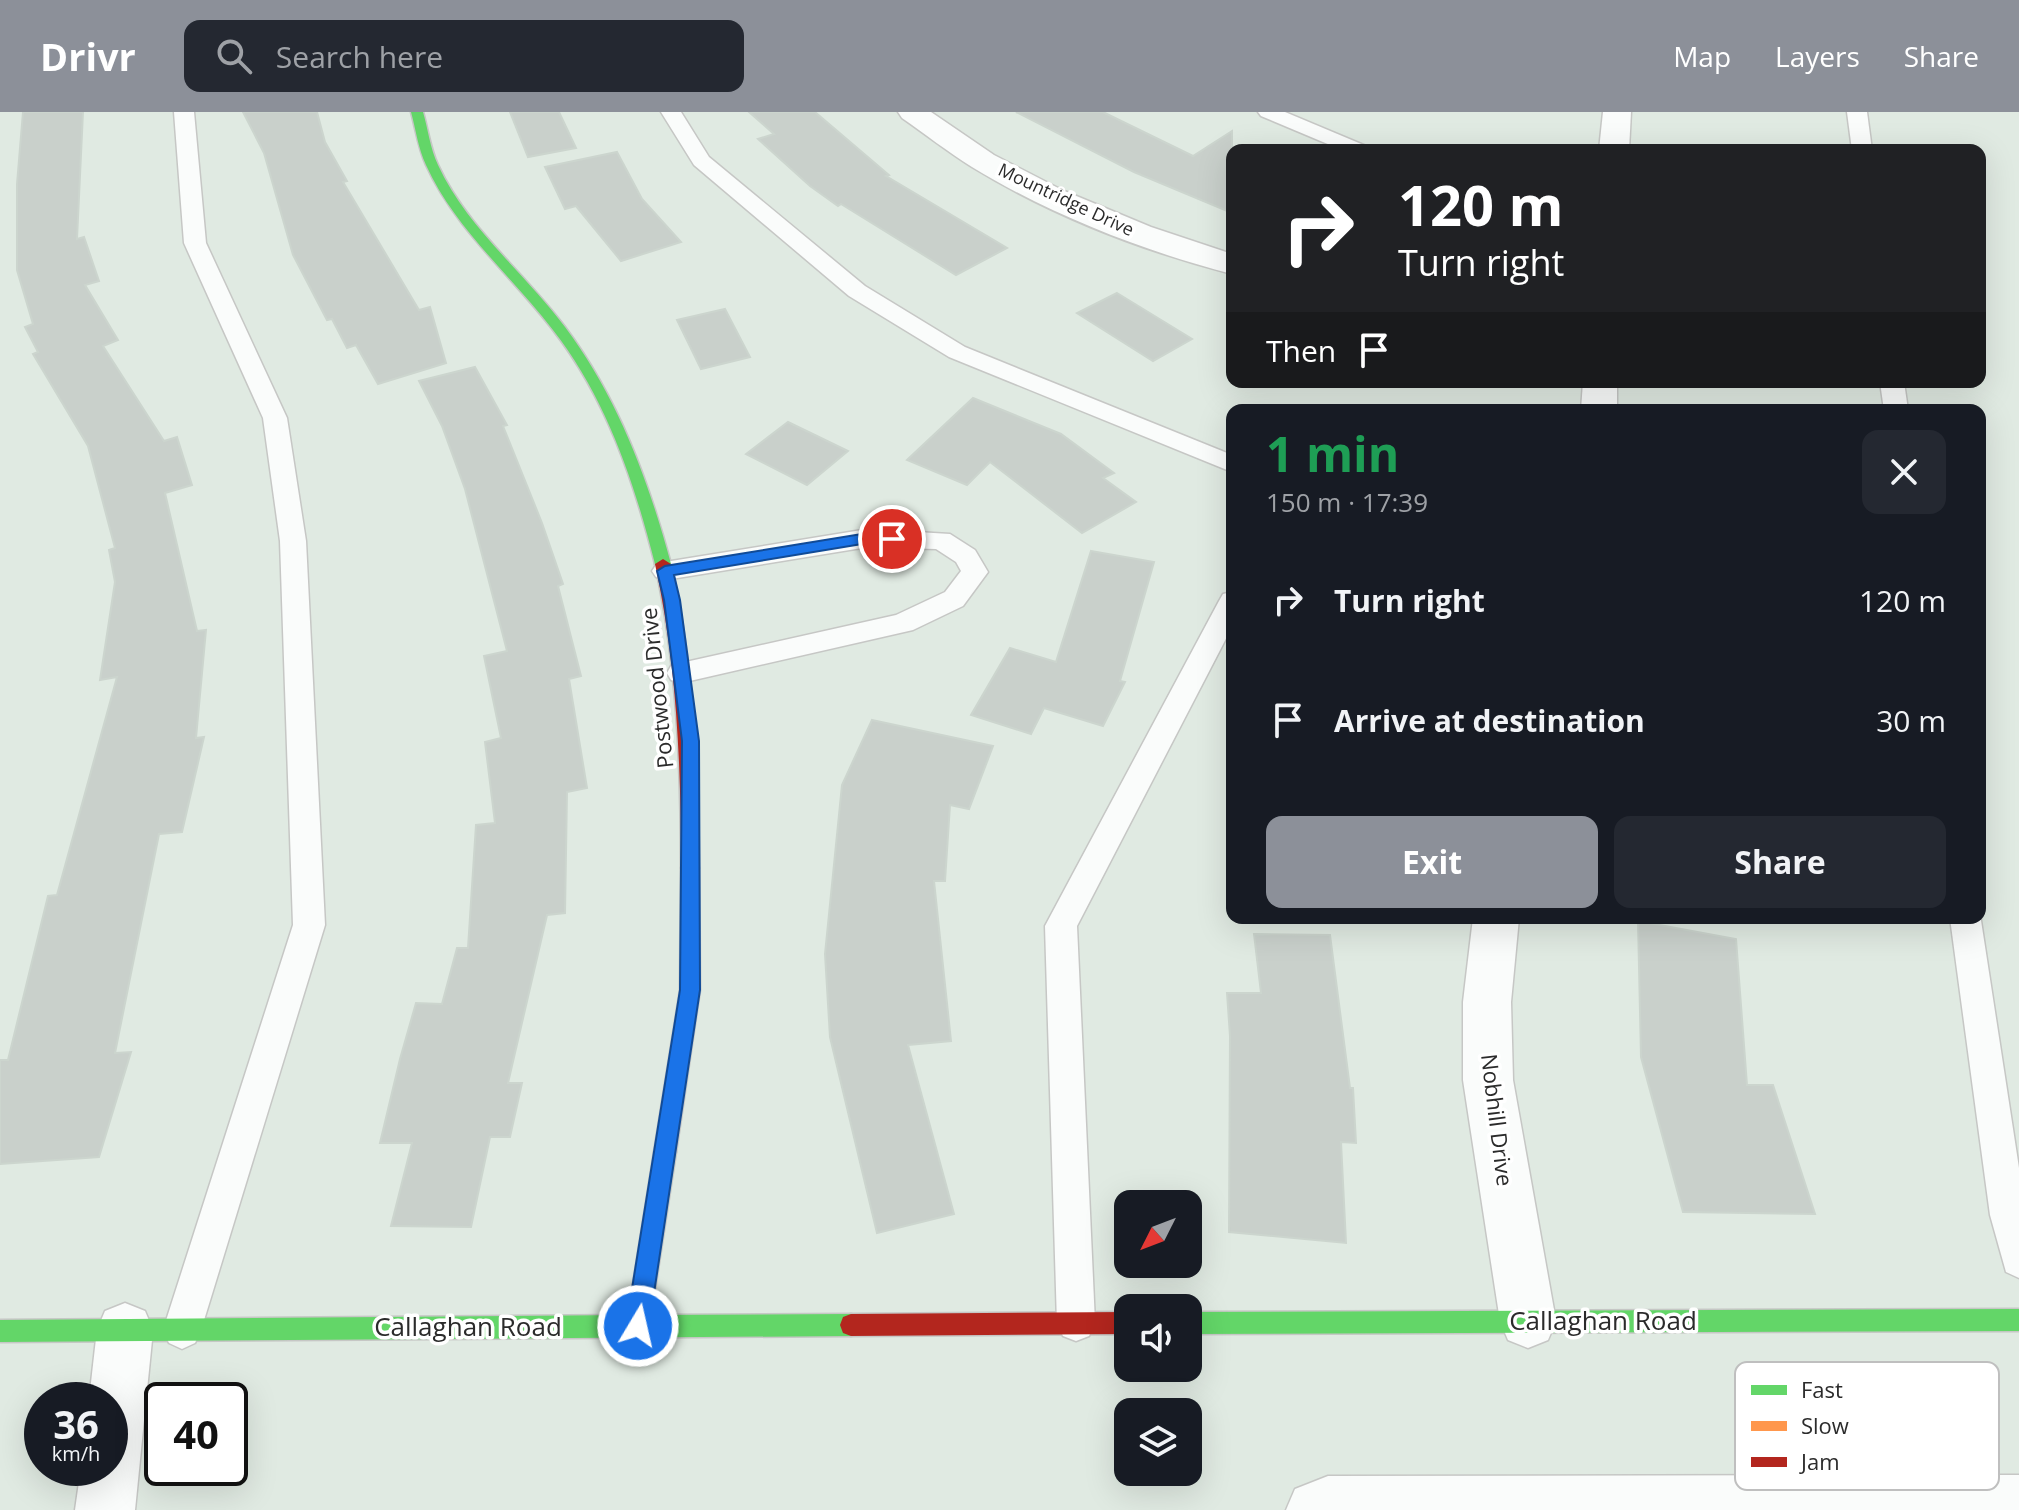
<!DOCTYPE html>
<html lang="en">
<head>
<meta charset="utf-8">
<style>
  body { margin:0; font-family:"Open Sans",sans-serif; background:#242831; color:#f1f3f6; height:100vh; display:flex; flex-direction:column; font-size:30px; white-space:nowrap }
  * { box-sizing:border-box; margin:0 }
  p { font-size:26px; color:#9ea1a6 }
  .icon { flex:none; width:44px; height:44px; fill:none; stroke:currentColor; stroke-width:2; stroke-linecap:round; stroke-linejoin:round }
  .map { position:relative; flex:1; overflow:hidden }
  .details { position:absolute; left:1226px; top:292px; width:760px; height:520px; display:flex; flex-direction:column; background:#171b24; border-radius:16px; box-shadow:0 8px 32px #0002 }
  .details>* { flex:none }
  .top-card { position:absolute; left:1226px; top:32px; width:760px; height:244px; border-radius:16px; box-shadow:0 8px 32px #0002; background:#202124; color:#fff; overflow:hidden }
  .needle { width:52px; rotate:228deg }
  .tools { position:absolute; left:1114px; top:1078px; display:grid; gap:16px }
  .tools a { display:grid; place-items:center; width:88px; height:88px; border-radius:16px; background:#171b24; box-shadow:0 8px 32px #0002; font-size:40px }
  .speed { position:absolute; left:24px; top:1270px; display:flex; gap:16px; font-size:40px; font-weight:700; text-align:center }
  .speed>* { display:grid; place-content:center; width:104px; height:104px; border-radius:50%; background:#171b24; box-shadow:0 8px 32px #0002; line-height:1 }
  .speed small { font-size:20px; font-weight:400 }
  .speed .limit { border:4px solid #111; border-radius:12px; background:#fff; color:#111 }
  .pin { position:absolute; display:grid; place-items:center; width:68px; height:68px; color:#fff; margin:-34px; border:4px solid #fff; border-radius:50%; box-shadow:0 2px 8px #0007 }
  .me { position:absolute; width:88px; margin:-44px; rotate:9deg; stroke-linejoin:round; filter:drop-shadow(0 0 6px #0008) }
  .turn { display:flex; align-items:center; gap:28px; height:168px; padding:0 40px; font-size:36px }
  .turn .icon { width:104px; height:104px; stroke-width:2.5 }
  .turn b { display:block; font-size:56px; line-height:68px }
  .then { display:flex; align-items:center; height:76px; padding:0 40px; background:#0003; gap:16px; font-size:30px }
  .round { display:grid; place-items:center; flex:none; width:84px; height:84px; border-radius:16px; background:#242831 }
  .summary { display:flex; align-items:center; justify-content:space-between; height:136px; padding:0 40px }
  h1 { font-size:48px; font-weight:700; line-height:60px; color:#1e9e55 }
  .action { display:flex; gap:16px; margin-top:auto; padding:16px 40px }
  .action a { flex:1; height:92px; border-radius:16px; background:#8c9099; color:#fff; font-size:32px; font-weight:700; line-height:92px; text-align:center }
  .action a+a { background:#242831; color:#f1f3f6 }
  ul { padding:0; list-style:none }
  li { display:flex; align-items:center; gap:24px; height:120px; padding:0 40px }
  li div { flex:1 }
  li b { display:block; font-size:30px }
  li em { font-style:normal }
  header { display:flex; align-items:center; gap:48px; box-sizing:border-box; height:112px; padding:0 40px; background:#8c9099; color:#fff }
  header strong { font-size:38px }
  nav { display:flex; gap:44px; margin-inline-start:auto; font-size:28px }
  .search { width:560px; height:72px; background:#242831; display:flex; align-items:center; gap:20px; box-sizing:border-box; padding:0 28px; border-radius:16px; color:#9ea1a6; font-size:30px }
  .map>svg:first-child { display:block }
  .building { fill:#c9d0cb; stroke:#ccd5ce; stroke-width:2 }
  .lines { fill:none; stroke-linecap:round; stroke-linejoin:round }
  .lane-casing { stroke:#c6c7c5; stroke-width:3 }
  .street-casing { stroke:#c6c7c5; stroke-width:3 }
  .fast-casing { stroke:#c6c7c5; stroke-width:3 }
  .slow-casing { stroke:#c6c7c5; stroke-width:3 }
  .jam-casing { stroke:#c6c7c5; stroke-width:3 }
  .lane { fill:#fafcfb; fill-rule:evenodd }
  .street { fill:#fafcfb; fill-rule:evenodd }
  .fast { fill:#63d668; fill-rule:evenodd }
  .slow { fill:#ff974d; fill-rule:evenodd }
  .jam { fill:#b3261e; fill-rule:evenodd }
  .route { fill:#1a73e8; stroke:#114b97; stroke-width:2 }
  .labels { text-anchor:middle; stroke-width:7; stroke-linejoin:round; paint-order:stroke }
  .far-street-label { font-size:18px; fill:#2b2b2b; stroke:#fff }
  .street-label { font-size:22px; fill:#2b2b2b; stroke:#fff }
  .near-street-label { font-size:26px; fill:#2b2b2b; stroke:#fff }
  .key { fill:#fff; stroke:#bfbfbf; stroke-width:2 }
  .key-label { font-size:22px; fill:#2b2b2b }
</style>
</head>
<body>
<header>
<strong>Drivr</strong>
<div class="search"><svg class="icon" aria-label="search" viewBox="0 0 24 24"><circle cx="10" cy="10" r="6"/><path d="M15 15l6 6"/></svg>Search here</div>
<nav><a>Map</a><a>Layers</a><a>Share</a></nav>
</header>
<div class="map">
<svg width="2019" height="1398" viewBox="0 0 2019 1398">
  <rect width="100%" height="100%" fill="#e0eae2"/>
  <!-- building -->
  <g class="building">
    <path d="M23,0H83L77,127L84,125L99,169L85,173L118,228L103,234L164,329L177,325L192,373L165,381L197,519L206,518L196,626L204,625L182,720L159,722L115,941L131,940L99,1045L0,1052V948H8L48,784L57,783L117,565L100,568L115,470L109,438L115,436L88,334L33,242L38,240L25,215L33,212L17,158V72Z"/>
    <path d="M243,0H317L325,30L347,69L343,70L419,198L430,195L446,251L378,272L356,233L347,236L332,207L327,208L293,143L264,41Z"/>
    <path d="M510,0H559L576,36L528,45Z"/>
    <path d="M749,0H815L889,63L886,64L1007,136L956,163L841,92L838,94L810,74L758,27L774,22Z"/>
    <path d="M1016,0H1103L1193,44L1232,19V101L1134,60Z"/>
    <path d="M617,40L642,87L681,130L621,149L576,94L565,97L545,55Z"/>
    <path d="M1117,181L1192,227L1153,249L1077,201Z"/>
    <path d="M725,197L750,245L701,257L677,208Z"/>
    <path d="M475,255L507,313L503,314L542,411L563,472L558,474L581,564L569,567L587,676L567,680L565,801L547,803L508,971H522L510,1025H490L471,1115L391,1114L412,1031H380L400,947L416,891L442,892L457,836H468L476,713L495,711L485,630L501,626L484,544L507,539L465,377L442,314L419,269Z"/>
    <path d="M973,286L1061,322L1114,361L1103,366L1136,390L1082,421L990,350L967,373L907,348Z"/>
    <path d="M788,310L848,339L807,373L746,342Z"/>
    <path d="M1091,439L1154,450L1120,569L1125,570L1103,614L1044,596L1031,622L971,603L1010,536L1056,550Z"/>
    <path d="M872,608L993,634L969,697L950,693L945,769H934L951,929L908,933L954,1102L877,1121L830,925L825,842L842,673Z"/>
    <path d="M1638,809L1736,827L1747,973H1773L1815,1102L1683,1100L1641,945Z"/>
    <path d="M1254,822L1330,823L1350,976H1353L1356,1031L1341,1030L1346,1131L1229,1120L1230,924L1227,881H1261Z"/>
  </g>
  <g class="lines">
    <defs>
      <g id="lane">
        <path d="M174,0H194L206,131L287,306L306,429L325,813L201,1218L195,1231L182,1237L169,1231L163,1218L293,813L280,429L263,306L184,131Z"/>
        <path d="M661,0H681L709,45L865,174L965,235L1232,343V360L949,245L849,184L694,53Z"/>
        <path d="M1258,0H1285L1366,34L1369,38H1342L1261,4Z"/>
        <path d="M1847,0H1867L1872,38H1852Z"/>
        <path d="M1880,270H1904L1908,298H1884Z"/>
        <path d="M868,417L950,422L975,438L988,460L963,494L913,518L681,571L671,568L667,561L671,554L681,551L896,503L945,480L961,459L956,450L936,437L868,435L665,468L656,465L652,459L656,453L665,450Z"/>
        <path d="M1232,480V515L1077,814L1095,1211L1089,1224L1076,1229L1063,1224L1057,1211L1045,814L1219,489L1223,482Z"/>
        <path d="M1980,802L2019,1056V1166L2006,1160L1990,1103L1950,806H1980Z"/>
      </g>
      <g id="street">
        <path d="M898,0H931L994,43L1062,78L1151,115L1232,142V162C1143,139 1051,103 972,55C948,40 925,22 902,6Z"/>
        <path d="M1603,0H1631L1629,38H1599Z"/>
        <path d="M1583,270H1617V298H1581Z"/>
        <path d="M1473,806H1519L1511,890L1513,968L1556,1209L1548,1228L1528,1236L1508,1228L1500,1209L1463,968V890Z"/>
        <path d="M125,1191L145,1199L153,1218L135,1398H75L81,1356H110V1288H89L97,1218L105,1199Z"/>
        <path d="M2019,1363V1398H1286L1295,1377L1328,1364Z"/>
      </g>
      <g id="fast">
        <path d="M411,0H423C428,17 430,36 438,53C467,116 524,160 565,215C618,286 648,367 671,452L669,456L663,457L655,452C634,369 606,286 553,218C511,163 455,117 426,53C418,36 416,18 411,0Z"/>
        <path d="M665,1030L672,1033L676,1040L651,1203L851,1202L859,1205L862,1213L859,1221L851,1224L0,1230V1208L628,1203L654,1040L658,1033Z"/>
        <path d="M2019,1197V1219L1188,1222V1200Z"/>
      </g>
      <path id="slow" d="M690,749L697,751L699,756L700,878L676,1040L672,1047L665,1050L658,1047L654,1040L680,878L681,756L683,751Z"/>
      <g id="jam">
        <path d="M663,447L671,452C694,553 698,653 699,756L697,761H683L681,756C681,653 677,553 655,452Z"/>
        <path d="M1128,1200V1222L851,1224L843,1221L840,1213L843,1205L851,1202Z"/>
      </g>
    </defs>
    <!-- lane casing -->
    <use href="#lane" class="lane-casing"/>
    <!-- street casing -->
    <use href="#street" class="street-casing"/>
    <!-- fast casing -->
    <use href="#fast" class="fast-casing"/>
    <!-- slow casing -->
    <use href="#slow" class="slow-casing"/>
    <!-- jam casing -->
    <use href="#jam" class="jam-casing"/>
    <!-- lane -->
    <use href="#lane" class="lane"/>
    <!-- street -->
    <use href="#street" class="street"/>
    <!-- fast -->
    <use href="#fast" class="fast"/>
    <!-- slow -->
    <use href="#slow" class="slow"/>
    <!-- jam -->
    <use href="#jam" class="jam"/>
  </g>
  <!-- route -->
  <path class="route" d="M868,421H892L900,427L892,432L868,431L674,463L680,488L699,629L700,878L649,1214L646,1222L638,1225L629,1222L626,1214L680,878L682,629L664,488L657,459L665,454Z"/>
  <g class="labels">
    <!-- far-street labels -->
    <g class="far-street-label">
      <text transform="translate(1066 88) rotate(25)" y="6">Mountridge Drive</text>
    </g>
    <!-- street labels -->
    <g class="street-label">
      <text transform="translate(657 576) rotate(-96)" y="8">Postwood Drive</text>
      <text transform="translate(1497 1008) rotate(83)" y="8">Nobhill Drive</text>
    </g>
    <!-- near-street labels -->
    <g class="near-street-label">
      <text x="1603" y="1218">Callaghan Road</text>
      <text x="468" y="1224">Callaghan Road</text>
    </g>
  </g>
  <!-- legend -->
  <rect x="1735" y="1250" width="264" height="128" rx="12" class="key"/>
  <rect x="1751" y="1273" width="36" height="10" fill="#63d668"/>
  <rect x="1751" y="1309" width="36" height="10" fill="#ff974d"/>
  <rect x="1751" y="1345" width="36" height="10" fill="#b3261e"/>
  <g class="key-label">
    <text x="1801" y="1286">Fast</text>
    <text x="1801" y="1322">Slow</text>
    <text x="1801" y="1358">Jam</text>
  </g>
</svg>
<div class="tools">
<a><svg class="needle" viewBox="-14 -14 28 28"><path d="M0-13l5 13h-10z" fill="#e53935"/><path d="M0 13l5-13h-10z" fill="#9ea1a6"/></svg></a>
<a><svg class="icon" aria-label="sound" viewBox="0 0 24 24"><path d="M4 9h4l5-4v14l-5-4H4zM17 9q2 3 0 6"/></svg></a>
<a><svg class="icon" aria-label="layers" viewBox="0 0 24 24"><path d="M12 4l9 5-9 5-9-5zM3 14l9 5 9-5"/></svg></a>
</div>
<div class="speed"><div>36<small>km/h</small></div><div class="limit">40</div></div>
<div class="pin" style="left:892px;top:427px;background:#d93025"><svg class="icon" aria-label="arrive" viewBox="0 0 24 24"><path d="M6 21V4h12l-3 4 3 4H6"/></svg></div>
<svg class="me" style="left:638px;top:1214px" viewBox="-20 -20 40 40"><circle r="17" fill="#1a73e8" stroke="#fff" stroke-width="3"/><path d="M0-11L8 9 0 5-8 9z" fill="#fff"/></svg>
<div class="top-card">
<div class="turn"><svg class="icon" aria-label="right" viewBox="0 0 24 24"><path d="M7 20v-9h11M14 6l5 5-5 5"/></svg><div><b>120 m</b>Turn right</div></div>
<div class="then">Then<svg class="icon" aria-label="arrive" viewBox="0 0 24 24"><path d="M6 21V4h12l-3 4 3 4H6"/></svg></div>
</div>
<section class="details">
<div class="summary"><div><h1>1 min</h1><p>150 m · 17:39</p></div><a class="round"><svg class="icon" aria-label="close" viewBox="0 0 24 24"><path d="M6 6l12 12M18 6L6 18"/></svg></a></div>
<ul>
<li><svg class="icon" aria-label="right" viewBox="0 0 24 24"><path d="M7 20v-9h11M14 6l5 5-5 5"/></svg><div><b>Turn right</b></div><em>120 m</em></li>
<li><svg class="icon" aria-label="arrive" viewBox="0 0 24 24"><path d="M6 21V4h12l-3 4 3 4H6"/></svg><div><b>Arrive at destination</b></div><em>30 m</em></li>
</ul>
<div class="action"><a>Exit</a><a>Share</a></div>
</section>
</div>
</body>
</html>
